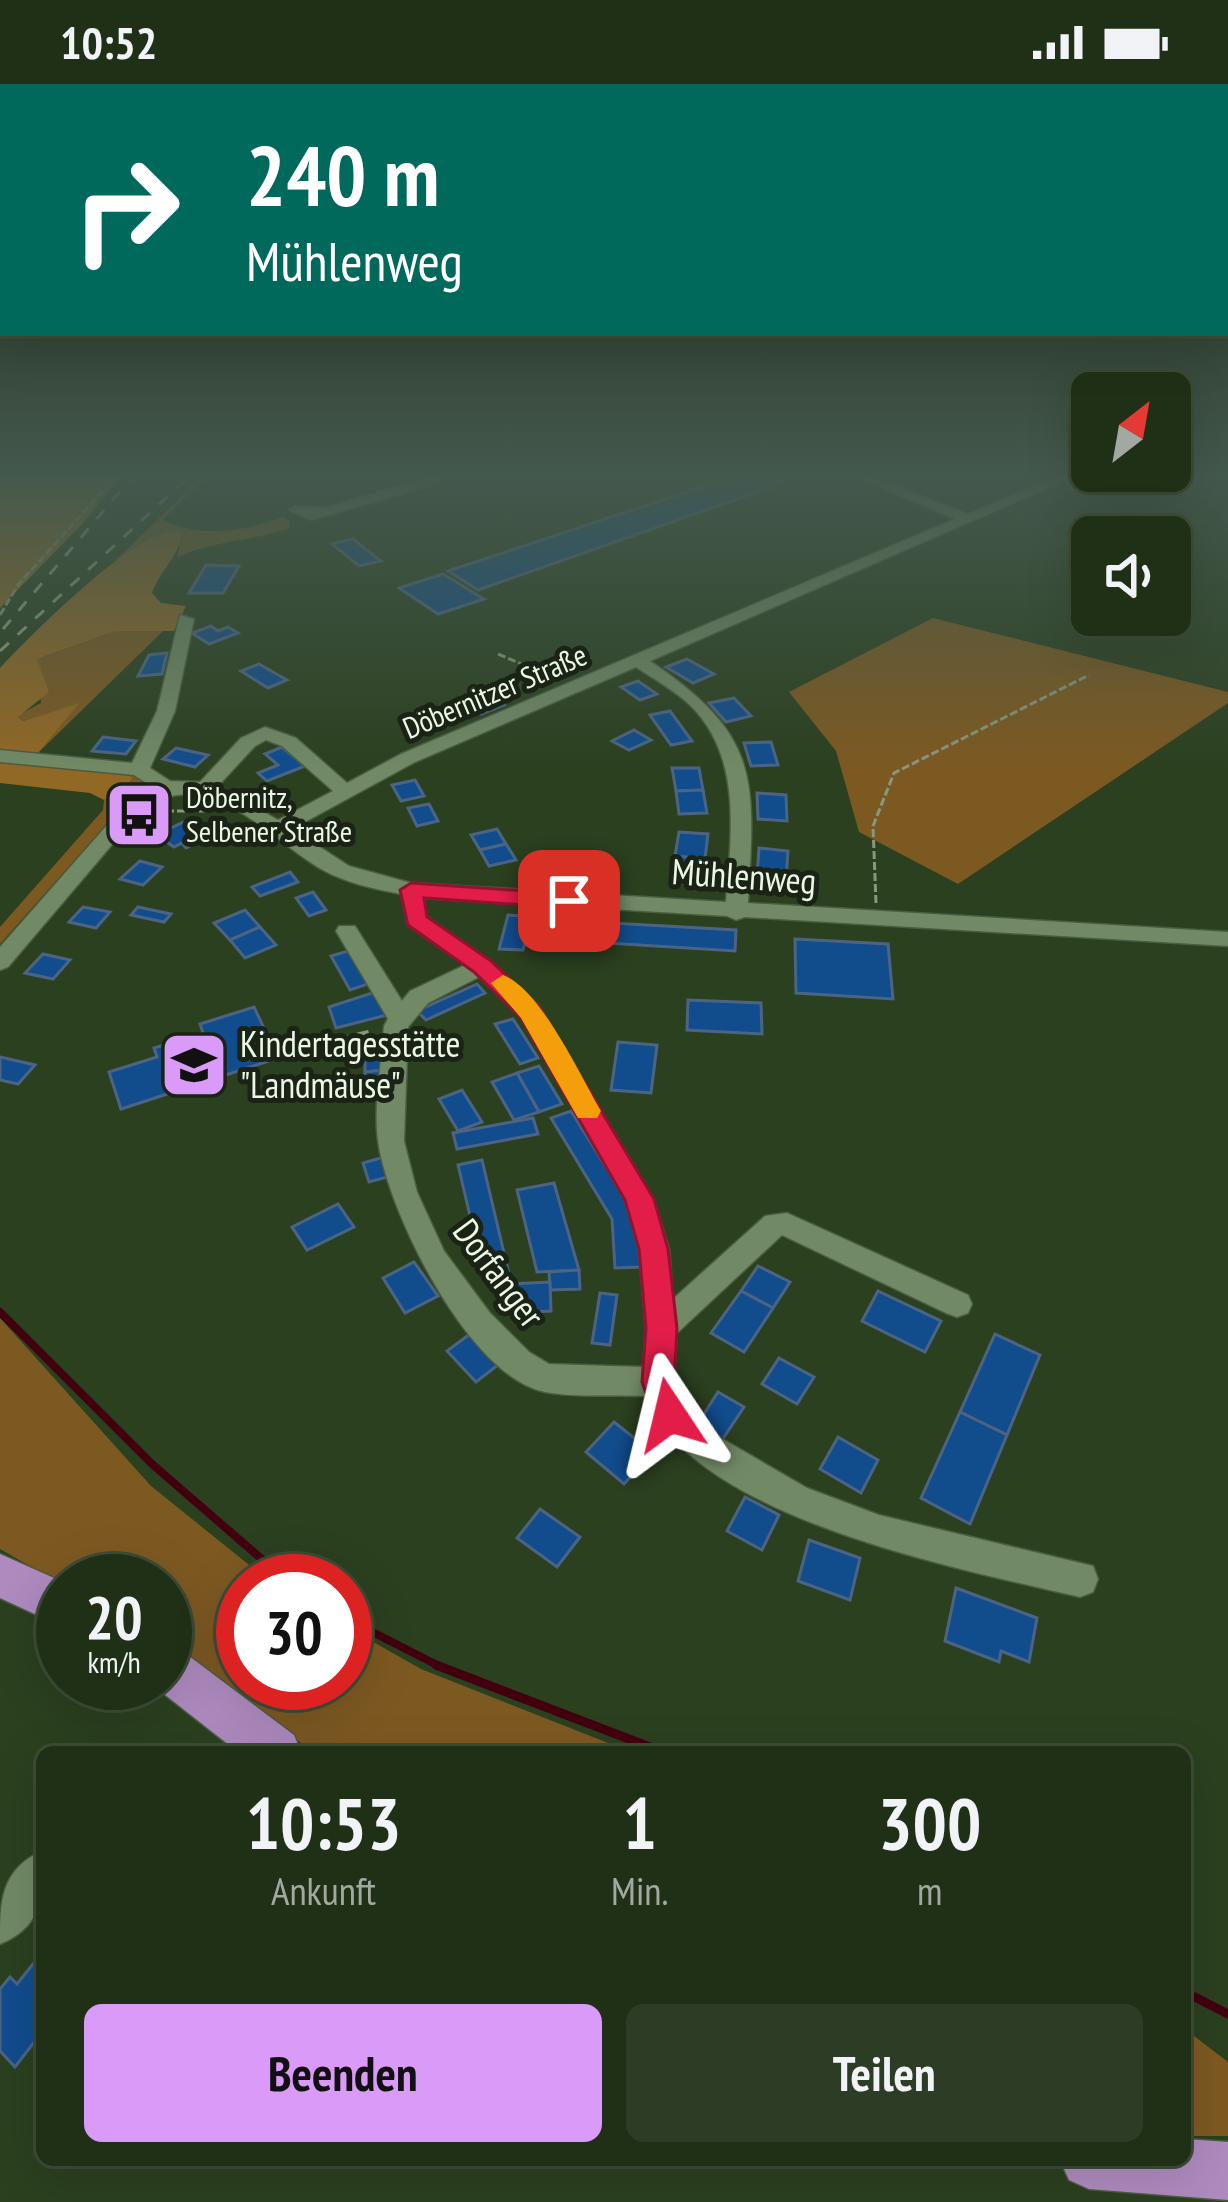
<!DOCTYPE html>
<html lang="de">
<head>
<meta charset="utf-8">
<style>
  body { margin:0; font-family:"PT Sans Narrow",sans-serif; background:#2d3c24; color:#f1f3f6; height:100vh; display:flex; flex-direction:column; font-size:45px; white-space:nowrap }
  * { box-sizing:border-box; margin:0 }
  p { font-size:39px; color:#a2a9a1 }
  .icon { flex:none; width:66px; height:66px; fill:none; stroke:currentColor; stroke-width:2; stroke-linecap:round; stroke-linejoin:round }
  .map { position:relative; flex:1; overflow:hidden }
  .panel { position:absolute; left:36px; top:1662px; width:1155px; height:420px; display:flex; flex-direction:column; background:#203017; border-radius:18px; box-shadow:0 12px 48px #0002,0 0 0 3px #3d4b36 }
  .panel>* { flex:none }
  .banner { position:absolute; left:0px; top:0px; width:1230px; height:252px; box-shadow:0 12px 48px #0002,0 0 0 3px #3d4b36; background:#00695c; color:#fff; overflow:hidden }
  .needle { width:78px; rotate:31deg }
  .tools { position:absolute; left:1071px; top:288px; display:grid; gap:24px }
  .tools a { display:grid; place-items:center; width:120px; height:120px; border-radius:18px; background:#203017; box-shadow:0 12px 48px #0002,0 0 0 3px #3d4b36; font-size:60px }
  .speed { position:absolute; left:36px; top:1470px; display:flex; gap:24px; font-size:60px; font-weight:700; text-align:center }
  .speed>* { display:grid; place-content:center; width:156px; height:156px; border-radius:50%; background:#203017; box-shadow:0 12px 48px #0002,0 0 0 3px #3d4b36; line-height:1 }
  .speed small { font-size:30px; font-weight:400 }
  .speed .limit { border:18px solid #d22; background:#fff; color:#111 }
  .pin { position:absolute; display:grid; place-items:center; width:102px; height:102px; color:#fff; margin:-51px; border-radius:24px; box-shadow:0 6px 18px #0006 }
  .me { position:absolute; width:132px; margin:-66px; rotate:350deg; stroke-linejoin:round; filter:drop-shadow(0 0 9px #0008) }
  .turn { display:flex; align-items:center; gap:42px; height:252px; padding:0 48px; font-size:54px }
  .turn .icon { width:156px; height:156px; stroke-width:2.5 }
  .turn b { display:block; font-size:84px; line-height:102px }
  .eta { display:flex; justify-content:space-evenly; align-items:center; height:204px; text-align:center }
  .eta b { font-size:72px; font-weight:600; line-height:84px }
  .button { display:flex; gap:24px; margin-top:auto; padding:24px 48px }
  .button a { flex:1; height:138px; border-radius:18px; background:#da9af7; color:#111; font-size:48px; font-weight:600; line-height:138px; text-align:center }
  .button a+a { background:#2d3c24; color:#f1f3f6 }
  .status { display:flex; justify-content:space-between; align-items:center; height:84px; padding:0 60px; background:#203017; direction:ltr }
  .status svg { height:33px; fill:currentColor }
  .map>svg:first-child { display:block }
  .green { fill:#7d5922 }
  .forest { fill:#926825 }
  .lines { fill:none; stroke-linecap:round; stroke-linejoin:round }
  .stream-far1 { stroke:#42000f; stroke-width:8 }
  .stream { stroke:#42000f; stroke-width:9 }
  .building { fill:#114c8d; stroke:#4b6484; stroke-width:3 }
  .minor-casing { stroke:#4b5d40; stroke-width:3 }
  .major-casing { stroke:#4b5d40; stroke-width:3 }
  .path-far1 { stroke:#87987e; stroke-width:3; stroke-dasharray:8 3; stroke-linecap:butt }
  .path { stroke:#87987e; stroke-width:4.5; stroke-dasharray:12 6; stroke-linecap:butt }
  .minor { fill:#718965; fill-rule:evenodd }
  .major { fill:#ae8abe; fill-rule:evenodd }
  .rail { stroke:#91a288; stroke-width:3; stroke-dasharray:12 12; stroke-linecap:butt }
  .route { fill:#e11d48; stroke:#92132f; stroke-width:3 }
  .slow { fill:#f59e0b }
  .labels { text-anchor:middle; stroke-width:10; stroke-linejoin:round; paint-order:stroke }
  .far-street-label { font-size:30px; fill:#ebf8e5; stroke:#1a2315 }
  .far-poi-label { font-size:30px; fill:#ebf8e5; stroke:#1a2315; text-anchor:start }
  .street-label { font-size:36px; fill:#ebf8e5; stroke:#1a2315 }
  .poi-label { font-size:36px; fill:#ebf8e5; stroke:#1a2315; text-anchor:start }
</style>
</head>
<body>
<div class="status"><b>10:52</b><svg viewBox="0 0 49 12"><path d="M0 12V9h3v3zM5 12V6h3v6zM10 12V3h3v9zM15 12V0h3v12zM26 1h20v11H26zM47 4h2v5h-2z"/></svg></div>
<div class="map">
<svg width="1228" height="2118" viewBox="0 0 1228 2118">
  <rect width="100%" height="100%" fill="#2b401f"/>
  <!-- green -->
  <g class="green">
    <path d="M204,390H211L162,436C205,454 239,448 283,433L290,438L289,444C256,456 202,459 177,474L182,450L163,449L108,484Z"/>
    <path d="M933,534L1228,608V619L958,800L859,748L836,667L789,608Z"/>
    <path d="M116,547H163L38,669L79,620L23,637L17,632L41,619L37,575Z"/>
    <path d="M128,688L145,696V701L124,712L103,744L0,860V843L103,726L104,716L122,710Z"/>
    <path d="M0,1234L151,1402L269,1497H243V1599H345V1542L421,1585L631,1668H314L165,1562V1497H63V1501L0,1465Z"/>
    <path d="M1185,1945L1228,1978V2052H1185Z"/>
  </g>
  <!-- forest -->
  <g class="forest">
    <path d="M0,390H123L83,439L0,524Z"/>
    <path d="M172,447L182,450C177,476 160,486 152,509L161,519L186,522L174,547H116L37,575L49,608L18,633L23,637L80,619L38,669H0V584C34,548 126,455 172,447Z"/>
    <path d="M0,675L128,690L132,694L122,710L104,716L90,709L0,699Z"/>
  </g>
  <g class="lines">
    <!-- stream-far1 -->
    <g class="stream-far1">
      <path d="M0,1228L152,1380L287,1497"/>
      <path d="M345,1534L443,1584"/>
    </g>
    <!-- stream -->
    <g class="stream">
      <path d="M436,1581L663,1668"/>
      <path d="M1185,1908L1228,1930"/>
    </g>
  </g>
  <!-- building -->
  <g class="building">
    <path d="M741,390H766L786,398L478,506L448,487Z"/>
    <path d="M353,455L381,477L359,482L332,460Z"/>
    <path d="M206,481L239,482L223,509H189Z"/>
    <path d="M443,490L484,515L438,530L399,504Z"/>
    <path d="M211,542L218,547L228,543L238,549L209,560L192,549Z"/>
    <path d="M167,569L162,590L138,592L149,571Z"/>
    <path d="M687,575L714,590L693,599L666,583Z"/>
    <path d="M259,580L287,596L268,604L241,587Z"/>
    <path d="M638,597L657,610L640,616L621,603Z"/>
    <path d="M492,612L504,621L481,630L468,621Z"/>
    <path d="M734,614L751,632L726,638L709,619Z"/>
    <path d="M670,627L692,657L671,661L650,631Z"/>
    <path d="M634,646L651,656L629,666L612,657Z"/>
    <path d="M103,653L136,657L126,670L92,667Z"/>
    <path d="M771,658L778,681L751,682L744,659Z"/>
    <path d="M282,663L305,682L267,697L258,689L278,681L265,670Z"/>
    <path d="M176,664L208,671L195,683L163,675Z"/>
    <path d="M672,684H699L703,706L676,707Z"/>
    <path d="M415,696L424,712L401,717L392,701Z"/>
    <path d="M703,706L707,729L679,730L676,707Z"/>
    <path d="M757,709L786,711L787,737L758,735Z"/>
    <path d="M429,720L438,737L417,742L408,724Z"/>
    <path d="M190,735L210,753L186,764L182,759L174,763L156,751Z"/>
    <path d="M497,745L506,760L480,766L471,751Z"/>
    <path d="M679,748L708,750L705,775L675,772Z"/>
    <path d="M506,760L516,776L489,782L480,766Z"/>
    <path d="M759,764L788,767L786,795L757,793Z"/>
    <path d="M675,772L705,775L702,800L672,798Z"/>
    <path d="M140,777L162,783L143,801L120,795Z"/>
    <path d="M547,778L583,780L579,797L543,795Z"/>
    <path d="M290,788L298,798L260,812L252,803Z"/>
    <path d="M313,808L326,826L309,832L296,814Z"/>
    <path d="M83,823L110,828L96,844L69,838Z"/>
    <path d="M138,823L171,830L164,838L131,831Z"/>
    <path d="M245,826L260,843L230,856L214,839Z"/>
    <path d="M508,831L596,838L592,856L527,851L523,866L499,865Z"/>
    <path d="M611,839L736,846L735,867L608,859Z"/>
    <path d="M260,843L276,861L245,874L230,856Z"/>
    <path d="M795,855L888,860L893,915L796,909Z"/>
    <path d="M355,865L374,898L350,906L331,872Z"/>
    <path d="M43,870L70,876L53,895L25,889Z"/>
    <path d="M477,900L485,909L426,936L417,927Z"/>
    <path d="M378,907L387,931L336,944L329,923Z"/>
    <path d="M688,916L761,919L762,950L687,946Z"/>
    <path d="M254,923L278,974L121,1025L109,988L157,973L154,964L203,949L200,940Z"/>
    <path d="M513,935L538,974L520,980L495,940Z"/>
    <path d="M384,957V986L365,988V959Z"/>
    <path d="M618,958L657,961L651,1009L611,1006Z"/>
    <path d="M0,973L35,981L18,1000L0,996Z"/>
    <path d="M539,982L562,1020L539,1028L517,989Z"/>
    <path d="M384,986V1016L365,1017V988Z"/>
    <path d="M517,989L539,1028L514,1036L492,998Z"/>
    <path d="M462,1006L482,1038L458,1047L439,1015Z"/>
    <path d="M571,1027L634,1128L641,1183L615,1184L612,1135L551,1034Z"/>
    <path d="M533,1034L538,1050L457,1065L453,1049Z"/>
    <path d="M384,1073L391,1092L369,1098L363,1079Z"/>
    <path d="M482,1076L509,1190L484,1191L458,1081Z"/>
    <path d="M554,1099L579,1186L537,1188L517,1106Z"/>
    <path d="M338,1120L354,1143L307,1166L292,1143Z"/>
    <path d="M414,1178L438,1212L405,1229L383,1194Z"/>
    <path d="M758,1182L790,1198L773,1224L741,1207Z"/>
    <path d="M579,1186L580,1205L550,1206L549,1188Z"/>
    <path d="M550,1198L551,1227L510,1229V1200Z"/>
    <path d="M741,1207L773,1224L744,1268L711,1249Z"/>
    <path d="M878,1207L941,1237L925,1268L862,1237Z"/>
    <path d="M600,1209L617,1211L610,1261L592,1259Z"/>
    <path d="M474,1247L503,1277L476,1298L447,1267Z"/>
    <path d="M995,1250L1040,1271L1007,1351L960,1328Z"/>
    <path d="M779,1274L814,1293L797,1320L762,1300Z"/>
    <path d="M718,1308L744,1323L722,1356L697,1341Z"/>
    <path d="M960,1328L1007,1351L970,1440L921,1414Z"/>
    <path d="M614,1338L653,1369L624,1400L586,1368Z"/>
    <path d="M838,1353L878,1376L861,1409L820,1385Z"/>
    <path d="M745,1413L779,1431L762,1466L727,1447Z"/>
    <path d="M540,1425L580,1453L557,1483L517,1454Z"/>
    <path d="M809,1456L860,1474L850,1516L798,1497Z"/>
    <path d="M956,1504L1037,1534L1029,1578L1001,1567L999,1578L945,1557Z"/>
    <path d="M41,1870L42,1948L15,1983L0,1967V1905L10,1893L17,1900Z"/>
  </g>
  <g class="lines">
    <defs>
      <g id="minor">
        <path d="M436,390H454L437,400L311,436L288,426L295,422L328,423Z"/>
        <path d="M849,390H867L968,430L1062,390H1080L650,577C761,652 755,694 748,819L1228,848V862L745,833L736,836L727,832L423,814L427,833L490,877L539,922L653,1115L669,1165L673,1215L765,1132L787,1129L968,1211L972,1220L968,1229L957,1233L946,1229L782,1151L676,1250L674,1298L683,1322L719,1353L807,1404L879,1431L1093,1482L1098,1495L1093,1508L1080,1513C966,1486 690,1434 647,1312C614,1310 577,1314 545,1308C469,1293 391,1132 379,1063C372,1025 382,980 384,942L388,935L336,847L339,842H355L402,917L410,907L465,881L408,841L401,810C374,805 346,799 321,785C266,752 211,682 144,723L8,883L0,886V863L130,715L151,702L134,691L0,678V666L132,679L157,627L180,531L194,535L175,627L150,684L170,697L200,698L241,654L265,643L296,654L347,699L401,670L955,435ZM636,583C654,595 674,606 690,621C743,673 731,751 726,818L411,799L349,782L292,745L415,678ZM266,656L282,662L333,707L278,736L218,702L255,662ZM479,893L521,933L625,1116L639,1165L646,1245L643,1283L549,1280L529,1268L490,1229L444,1167L417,1108L404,1057L408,943L428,919Z"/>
        <path d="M42,1767C42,1809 45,1842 0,1860C0,1819 0,1786 42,1767Z"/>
      </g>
      <g id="major">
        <path d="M0,1470L63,1498V1543L0,1514Z"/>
        <path d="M165,1559L181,1566L294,1651L301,1668H238L150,1599H165Z"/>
        <path d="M1185,2055L1228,2058V2116L1089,2105L1069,2096L1060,2076H1185Z"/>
      </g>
    </defs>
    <!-- minor casing -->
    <use href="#minor" class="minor-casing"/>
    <!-- major casing -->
    <use href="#major" class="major-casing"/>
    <!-- path-far1 -->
    <g class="path-far1">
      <path d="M0,531L18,501L118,390"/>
      <path d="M498,570L554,594"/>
      <path d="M166,727H208"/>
      <path d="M876,819L873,742L894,689L1089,591"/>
    </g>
    <!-- path -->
    <path class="path" d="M287,968L373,947"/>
    <!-- minor -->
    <use href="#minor" class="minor"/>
    <!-- major -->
    <use href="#major" class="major"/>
    <!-- rail -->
    <g class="rail">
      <path d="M3,545L135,390"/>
      <path d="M0,567L192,390"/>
    </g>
  </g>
  <!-- sky -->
  <linearGradient id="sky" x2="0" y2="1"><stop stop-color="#182311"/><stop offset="0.57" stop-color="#44594d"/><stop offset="1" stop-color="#44594d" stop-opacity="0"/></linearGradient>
  <rect width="1228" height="686" fill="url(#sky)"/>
  <!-- route -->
  <path class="route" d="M411,799L569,810L580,817L569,824L424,814L427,833L491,877L539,923L654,1115L668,1165L677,1244L674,1298L686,1331L681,1342L670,1346L658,1342L642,1298L646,1244L639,1165L625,1116L521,934L474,888L408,841L400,806Z"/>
  <!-- slow -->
  <path class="slow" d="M503,891C540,904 581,993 601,1027L597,1034H578L521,934L491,899Z"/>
  <!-- icons -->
  <defs>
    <symbol id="bus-square" viewBox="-11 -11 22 22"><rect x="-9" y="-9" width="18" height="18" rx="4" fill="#da9af7" stroke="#1a2315"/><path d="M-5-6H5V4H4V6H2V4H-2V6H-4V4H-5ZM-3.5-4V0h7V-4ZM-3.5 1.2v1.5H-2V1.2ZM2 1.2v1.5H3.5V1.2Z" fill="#111"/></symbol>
    <symbol id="school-square" viewBox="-11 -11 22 22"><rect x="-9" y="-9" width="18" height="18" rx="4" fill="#da9af7" stroke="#1a2315"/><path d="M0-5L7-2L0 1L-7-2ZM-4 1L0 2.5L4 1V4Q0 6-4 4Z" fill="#111"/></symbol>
  </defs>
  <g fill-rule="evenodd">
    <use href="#bus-square" x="101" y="693" width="76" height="76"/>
    <use href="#school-square" x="156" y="943" width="76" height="76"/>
  </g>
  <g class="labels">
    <!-- far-street labels -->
    <g class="far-street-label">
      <text transform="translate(495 608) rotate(-23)" y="10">Döbernitzer Straße</text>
    </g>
    <!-- far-poi labels -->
    <g class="far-poi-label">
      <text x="186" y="724">Döbernitz,<tspan x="186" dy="34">Selbener Straße</tspan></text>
    </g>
    <!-- street labels -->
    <g class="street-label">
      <text transform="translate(744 792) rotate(4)" y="13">Mühlenweg</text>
      <text transform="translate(499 1189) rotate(53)" y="13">Dorfanger</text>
    </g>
    <!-- poi labels -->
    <g class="poi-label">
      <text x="240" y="973">Kindertagesstätte<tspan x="240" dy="41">"Landmäuse"</tspan></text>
    </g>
  </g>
</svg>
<div class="tools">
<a><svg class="needle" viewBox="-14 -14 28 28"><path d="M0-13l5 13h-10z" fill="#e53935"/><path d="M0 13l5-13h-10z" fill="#a2a9a1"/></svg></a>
<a><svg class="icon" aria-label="sound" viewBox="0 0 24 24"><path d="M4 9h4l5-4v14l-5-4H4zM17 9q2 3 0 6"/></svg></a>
</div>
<div class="speed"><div>20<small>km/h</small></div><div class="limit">30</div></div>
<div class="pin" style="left:569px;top:817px;background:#d93025"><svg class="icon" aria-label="arrive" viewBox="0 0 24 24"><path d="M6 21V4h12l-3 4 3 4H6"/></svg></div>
<svg class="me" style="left:670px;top:1331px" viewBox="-20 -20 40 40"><path d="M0-17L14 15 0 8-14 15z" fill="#e11d48" stroke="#fff" stroke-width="4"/></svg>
<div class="banner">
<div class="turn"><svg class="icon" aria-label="right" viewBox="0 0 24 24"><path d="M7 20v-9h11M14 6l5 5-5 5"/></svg><div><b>240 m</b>Mühlenweg</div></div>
</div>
<section class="panel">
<div class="eta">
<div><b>10:53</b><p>Ankunft</p></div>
<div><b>1</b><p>Min.</p></div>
<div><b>300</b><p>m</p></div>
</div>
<div class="button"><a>Beenden</a><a>Teilen</a></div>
</section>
</div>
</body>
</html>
